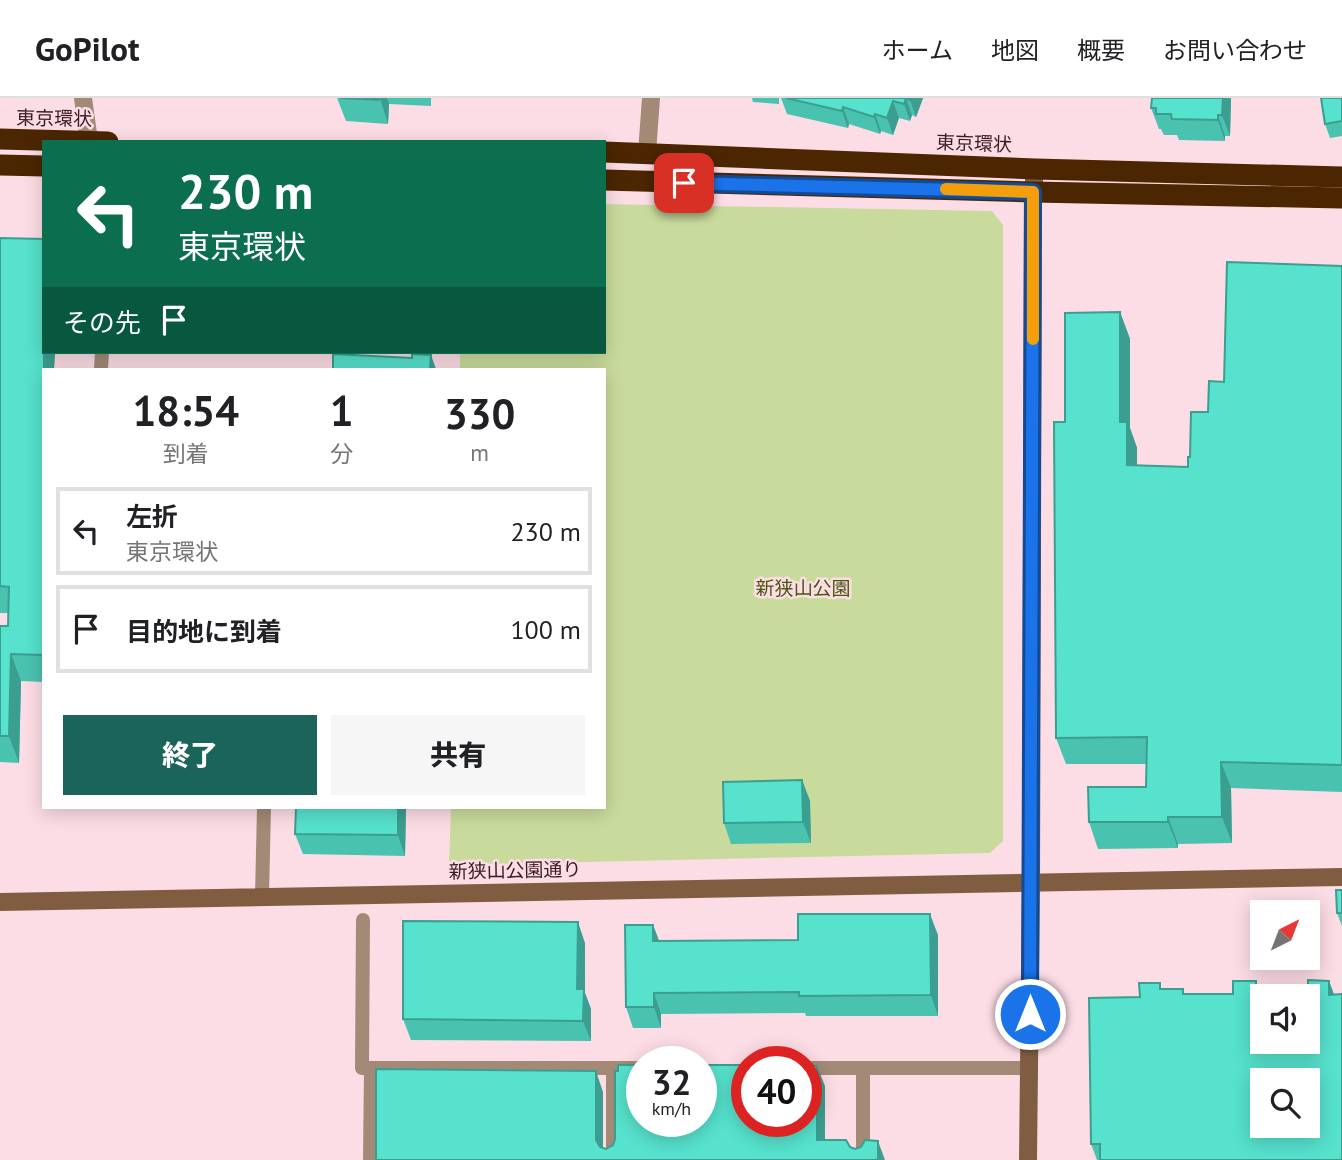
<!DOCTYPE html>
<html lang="ja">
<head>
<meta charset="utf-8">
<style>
  body { margin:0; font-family:"PT Sans","Noto Sans JP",sans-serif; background:#f6f6f6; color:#202124; height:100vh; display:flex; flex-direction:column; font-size:26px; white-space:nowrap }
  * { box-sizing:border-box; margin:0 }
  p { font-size:23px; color:#757577 }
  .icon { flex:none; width:38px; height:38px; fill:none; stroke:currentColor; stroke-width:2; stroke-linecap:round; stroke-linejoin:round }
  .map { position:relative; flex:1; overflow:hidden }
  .details { position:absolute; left:42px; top:270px; width:564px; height:441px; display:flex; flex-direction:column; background:#fff; border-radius:0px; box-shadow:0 4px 18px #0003 }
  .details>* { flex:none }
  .top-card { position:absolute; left:42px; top:42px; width:564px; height:214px; border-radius:0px; box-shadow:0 4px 18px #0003; background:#0b6e4f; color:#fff; overflow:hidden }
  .needle { width:46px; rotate:42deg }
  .buttons { position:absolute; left:1250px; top:802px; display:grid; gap:14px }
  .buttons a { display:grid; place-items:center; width:70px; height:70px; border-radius:0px; background:#fff; box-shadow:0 4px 18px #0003; font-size:35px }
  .speed { position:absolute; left:626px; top:948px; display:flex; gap:14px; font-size:35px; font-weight:700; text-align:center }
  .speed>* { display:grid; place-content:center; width:91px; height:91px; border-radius:50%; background:#fff; box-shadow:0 4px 18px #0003; line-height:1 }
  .speed small { font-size:18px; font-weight:400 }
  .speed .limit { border:10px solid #d22; background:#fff; color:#111 }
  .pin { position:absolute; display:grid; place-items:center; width:60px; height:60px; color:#fff; margin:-30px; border-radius:14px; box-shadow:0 4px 10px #0006 }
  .me { position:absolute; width:77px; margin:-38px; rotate:0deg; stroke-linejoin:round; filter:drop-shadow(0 0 5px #0008) }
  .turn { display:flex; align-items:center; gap:24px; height:147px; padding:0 21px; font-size:32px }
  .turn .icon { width:91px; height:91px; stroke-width:2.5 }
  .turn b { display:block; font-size:49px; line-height:60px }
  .then { display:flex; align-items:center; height:66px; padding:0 21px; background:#0003; gap:14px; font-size:26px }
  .eta { display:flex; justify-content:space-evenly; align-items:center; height:119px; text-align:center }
  .eta b { font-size:42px; font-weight:800; line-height:49px }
  .primary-button { display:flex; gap:14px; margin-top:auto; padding:14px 21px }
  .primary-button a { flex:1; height:80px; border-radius:0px; background:#1b6459; color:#fff; font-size:28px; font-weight:800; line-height:80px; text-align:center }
  .primary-button a+a { background:#f6f6f6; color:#202124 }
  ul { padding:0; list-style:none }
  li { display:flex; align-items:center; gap:21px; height:88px; margin:0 14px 10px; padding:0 7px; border:4px solid #e0e0e0; border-radius:0px }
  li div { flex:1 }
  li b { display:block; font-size:26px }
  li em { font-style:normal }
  header { display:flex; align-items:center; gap:42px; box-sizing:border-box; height:98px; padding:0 35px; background:#fff; border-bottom:2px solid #e0e0e0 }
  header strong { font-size:33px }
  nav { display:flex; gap:38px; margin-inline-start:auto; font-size:24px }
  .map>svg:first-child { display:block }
  .green { fill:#c9db9c }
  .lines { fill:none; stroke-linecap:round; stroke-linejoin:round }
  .lane { stroke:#a38a76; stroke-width:14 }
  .street { stroke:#a38a76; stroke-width:18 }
  .secondary { stroke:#805d40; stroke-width:18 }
  .highway { stroke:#4b2600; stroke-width:21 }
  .wall { fill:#4ac2b0 }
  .shaded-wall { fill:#3c9e90 }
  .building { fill:#56e2cd; stroke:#3c9e90; stroke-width:2; fill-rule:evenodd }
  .route-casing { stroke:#114b97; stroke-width:18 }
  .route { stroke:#1a73e8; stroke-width:12 }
  .slow { stroke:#f59e0b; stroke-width:12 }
  .labels { text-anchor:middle; stroke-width:5; stroke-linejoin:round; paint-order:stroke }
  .street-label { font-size:19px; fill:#381c24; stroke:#fddde5 }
  .park-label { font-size:19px; fill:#485712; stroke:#fddde5 }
</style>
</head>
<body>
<header>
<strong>GoPilot</strong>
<nav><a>ホーム</a><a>地図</a><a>概要</a><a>お問い合わせ</a></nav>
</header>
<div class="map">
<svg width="1342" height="1062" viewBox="0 0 1342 1062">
  <rect width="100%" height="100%" fill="#fddde5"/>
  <!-- green -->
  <path class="green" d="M604,106L992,113L1003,127V743L990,755L449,767L451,709H604V271H460V254H604Z"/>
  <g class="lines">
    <!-- lane -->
    <g class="lane">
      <path d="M101,271L102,254"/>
      <path d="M262,798L264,709"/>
      <path d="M363,822L362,970H642"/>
      <path d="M613,970V1062"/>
      <path d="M807,970H1029"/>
      <path d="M370,1062L371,970"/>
      <path d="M863,1062V970"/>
    </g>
    <!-- street -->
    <g class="street">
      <path d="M83,0L89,43"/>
      <path d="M647,55L651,0"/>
    </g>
    <!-- secondary -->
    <g class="secondary">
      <path d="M0,804L1342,779"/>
      <path d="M1028,1062L1031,785L1033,94L1035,71"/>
    </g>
    <!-- highway -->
    <g class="highway">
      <path d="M0,41L108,44"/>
      <path d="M604,54L1035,71L1342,79"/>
      <path d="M0,67L44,68"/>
      <path d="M604,82L1033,94L1342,100"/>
    </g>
  </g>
  <!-- wall -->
  <g class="wall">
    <path d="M337,0H431V8L389,6L388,26L346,23Z"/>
    <path d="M752,0H779V6L753,4Z"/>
    <path d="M781,0H923L916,19L912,17L910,23L899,20L893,37L881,33L880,36L849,26L848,30L787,16Z"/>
    <path d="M1152,0H1231L1230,38H1225V43L1179,42L1177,37H1164L1161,31H1159L1151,10Z"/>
    <path d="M1342,0V38L1330,40L1325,26Z"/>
    <path d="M0,140L44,254H55L54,271H44V584L21,583L19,665L0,664V528H8V515H0Z"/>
    <path d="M1342,168V694L1231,690L1232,745L1178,746V750L1098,751L1089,724L1146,689L1147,666H1066L1056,640L1065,324L1120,214L1130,241V330L1137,350V368L1188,369L1190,359L1208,314L1224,284Z"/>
    <path d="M802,682L810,703L811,745L731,746L724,725Z"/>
    <path d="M296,709H406L405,758L303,756L295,736Z"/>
    <path d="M1342,792V828L1337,815Z"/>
    <path d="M653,827L659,843L798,842L938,837V918H806L805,915L661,916V930H633L626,909Z"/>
    <path d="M585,845V895L591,911V943L411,942L403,921Z"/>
    <path d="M1329,883L1334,896L1342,1062H1097L1091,1046L1140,899L1162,891L1185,896H1233L1258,889H1308Z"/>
  </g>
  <!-- shaded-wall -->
  <g class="shaded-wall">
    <path d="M380,0H387L389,6L388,26Z"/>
    <path d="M906,0L912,17L910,23L904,6Z"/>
    <path d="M911,0H923L916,19L910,2Z"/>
    <path d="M1223,0H1231L1230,38L1222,17Z"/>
    <path d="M893,3L899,20L893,37L887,20Z"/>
    <path d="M843,9L849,26L848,30L842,13Z"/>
    <path d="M875,16L881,33L880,36L874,19Z"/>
    <path d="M1218,17L1225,38V43L1218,22Z"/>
    <path d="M1120,214L1130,241V330L1137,350V394L1127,367L1120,324Z"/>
    <path d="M44,254H55L54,271H44Z"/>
    <path d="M431,257L436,271H430Z"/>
    <path d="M11,556L21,583L19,665L9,638Z"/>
    <path d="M1221,664L1231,690L1232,745L1222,719Z"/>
    <path d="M802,682L810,703L811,745L803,724Z"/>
    <path d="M398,709H406L405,758L398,737Z"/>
    <path d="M1168,719L1178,746V750L1168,724Z"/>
    <path d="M930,816L938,837V918L931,897Z"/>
    <path d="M578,824L585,845V895L591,911V943L583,923L577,891Z"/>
    <path d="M653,827L661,848L653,843Z"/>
    <path d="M1329,883L1338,909L1329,897Z"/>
    <path d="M654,895L661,916V930L654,909Z"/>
    <path d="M817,968L825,988V1062L817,1042Z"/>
    <path d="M596,973L603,994V1062L596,1042Z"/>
    <path d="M878,1043L885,1062H878Z"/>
  </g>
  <!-- building -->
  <g class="building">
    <path d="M340,0H380L379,2Z"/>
    <path d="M786,0H911L910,2L906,0L904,6L893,3L887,20L875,16L874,19L843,9L842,13Z"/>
    <path d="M1152,0H1223L1222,17H1218V22L1172,21L1171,16H1156V10H1151Z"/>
    <path d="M1321,0H1342V23L1325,26Z"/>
    <path d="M0,140L44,141V557L11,556L9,638H0V528H8L9,489L0,488Z"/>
    <path d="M1227,164L1342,168V667L1221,664L1222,719H1168V724H1089L1088,689H1146L1147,639L1056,640L1054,324H1065V215L1120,214V324H1127V367L1188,369V359H1190L1191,314H1208L1209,283L1224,284Z"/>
    <path d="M333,256L412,260V256L431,257L430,271H333Z"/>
    <path d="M802,682L803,724L724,725L723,684Z"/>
    <path d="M296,709H398V737L295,736Z"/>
    <path d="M1336,792H1342V815H1337Z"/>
    <path d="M798,816H930L931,897L799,898V894L654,895V909H626L625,827H653V843L798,842Z"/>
    <path d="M403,823L578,824L577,891H584L583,923L403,921Z"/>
    <path d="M1308,882L1329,883V897L1342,896V1062H1100V1046H1091L1089,900L1140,899L1139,885H1160V891H1183V896H1233V883H1256V889H1308ZM1262,898H1307V943H1262ZM1262,982H1307V1027H1262Z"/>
    <path d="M618,967H642V1024H702V967H747V1024H807V968H817V1042H846L850,1049L855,1051L861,1049L865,1042L878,1043V1062H376V971L596,973V1042L600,1049L606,1051L613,1047L615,1041V973H618Z"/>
  </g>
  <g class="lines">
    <defs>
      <path id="route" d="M684,85L1033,94L1030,916"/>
    </defs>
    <!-- route casing -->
    <use href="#route" class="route-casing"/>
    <!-- route -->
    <use href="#route" class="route"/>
    <!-- slow -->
    <path class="slow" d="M946,91L1033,94V241"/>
  </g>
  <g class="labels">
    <!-- street labels -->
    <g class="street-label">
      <text transform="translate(54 20) rotate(1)" y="7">東京環状</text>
      <text transform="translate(974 45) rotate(2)" y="7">東京環状</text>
      <text transform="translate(515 772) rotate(-1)" y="7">新狭山公園通り</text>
    </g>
    <!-- park labels -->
    <g class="park-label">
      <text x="803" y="497">新狭山公園</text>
    </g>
  </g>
</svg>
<div class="buttons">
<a><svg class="needle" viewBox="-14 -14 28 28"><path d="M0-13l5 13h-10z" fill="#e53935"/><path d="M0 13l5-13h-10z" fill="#757577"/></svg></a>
<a><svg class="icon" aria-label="sound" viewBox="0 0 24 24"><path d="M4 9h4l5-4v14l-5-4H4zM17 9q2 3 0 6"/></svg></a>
<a><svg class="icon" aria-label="search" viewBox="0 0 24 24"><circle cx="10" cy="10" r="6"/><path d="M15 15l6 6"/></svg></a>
</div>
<div class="speed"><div>32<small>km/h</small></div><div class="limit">40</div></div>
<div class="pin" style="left:684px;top:85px;background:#d93025"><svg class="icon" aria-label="arrive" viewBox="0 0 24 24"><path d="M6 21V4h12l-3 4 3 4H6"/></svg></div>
<svg class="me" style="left:1030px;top:916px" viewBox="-20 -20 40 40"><circle r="17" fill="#1a73e8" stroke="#fff" stroke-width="3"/><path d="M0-11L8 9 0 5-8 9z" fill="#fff"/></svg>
<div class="top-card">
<div class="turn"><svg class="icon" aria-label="left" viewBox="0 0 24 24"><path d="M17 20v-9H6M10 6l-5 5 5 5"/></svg><div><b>230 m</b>東京環状</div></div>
<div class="then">その先<svg class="icon" aria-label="arrive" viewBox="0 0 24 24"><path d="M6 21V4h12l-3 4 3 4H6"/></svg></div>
</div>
<section class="details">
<div class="eta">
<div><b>18:54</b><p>到着</p></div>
<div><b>1</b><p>分</p></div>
<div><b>330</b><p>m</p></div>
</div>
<ul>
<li><svg class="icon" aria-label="left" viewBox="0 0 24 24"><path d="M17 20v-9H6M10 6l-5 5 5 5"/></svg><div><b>左折</b><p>東京環状</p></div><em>230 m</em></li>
<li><svg class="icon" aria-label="arrive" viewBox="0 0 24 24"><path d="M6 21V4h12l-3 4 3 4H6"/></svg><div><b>目的地に到着</b></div><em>100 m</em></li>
</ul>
<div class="primary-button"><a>終了</a><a>共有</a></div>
</section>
</div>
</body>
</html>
